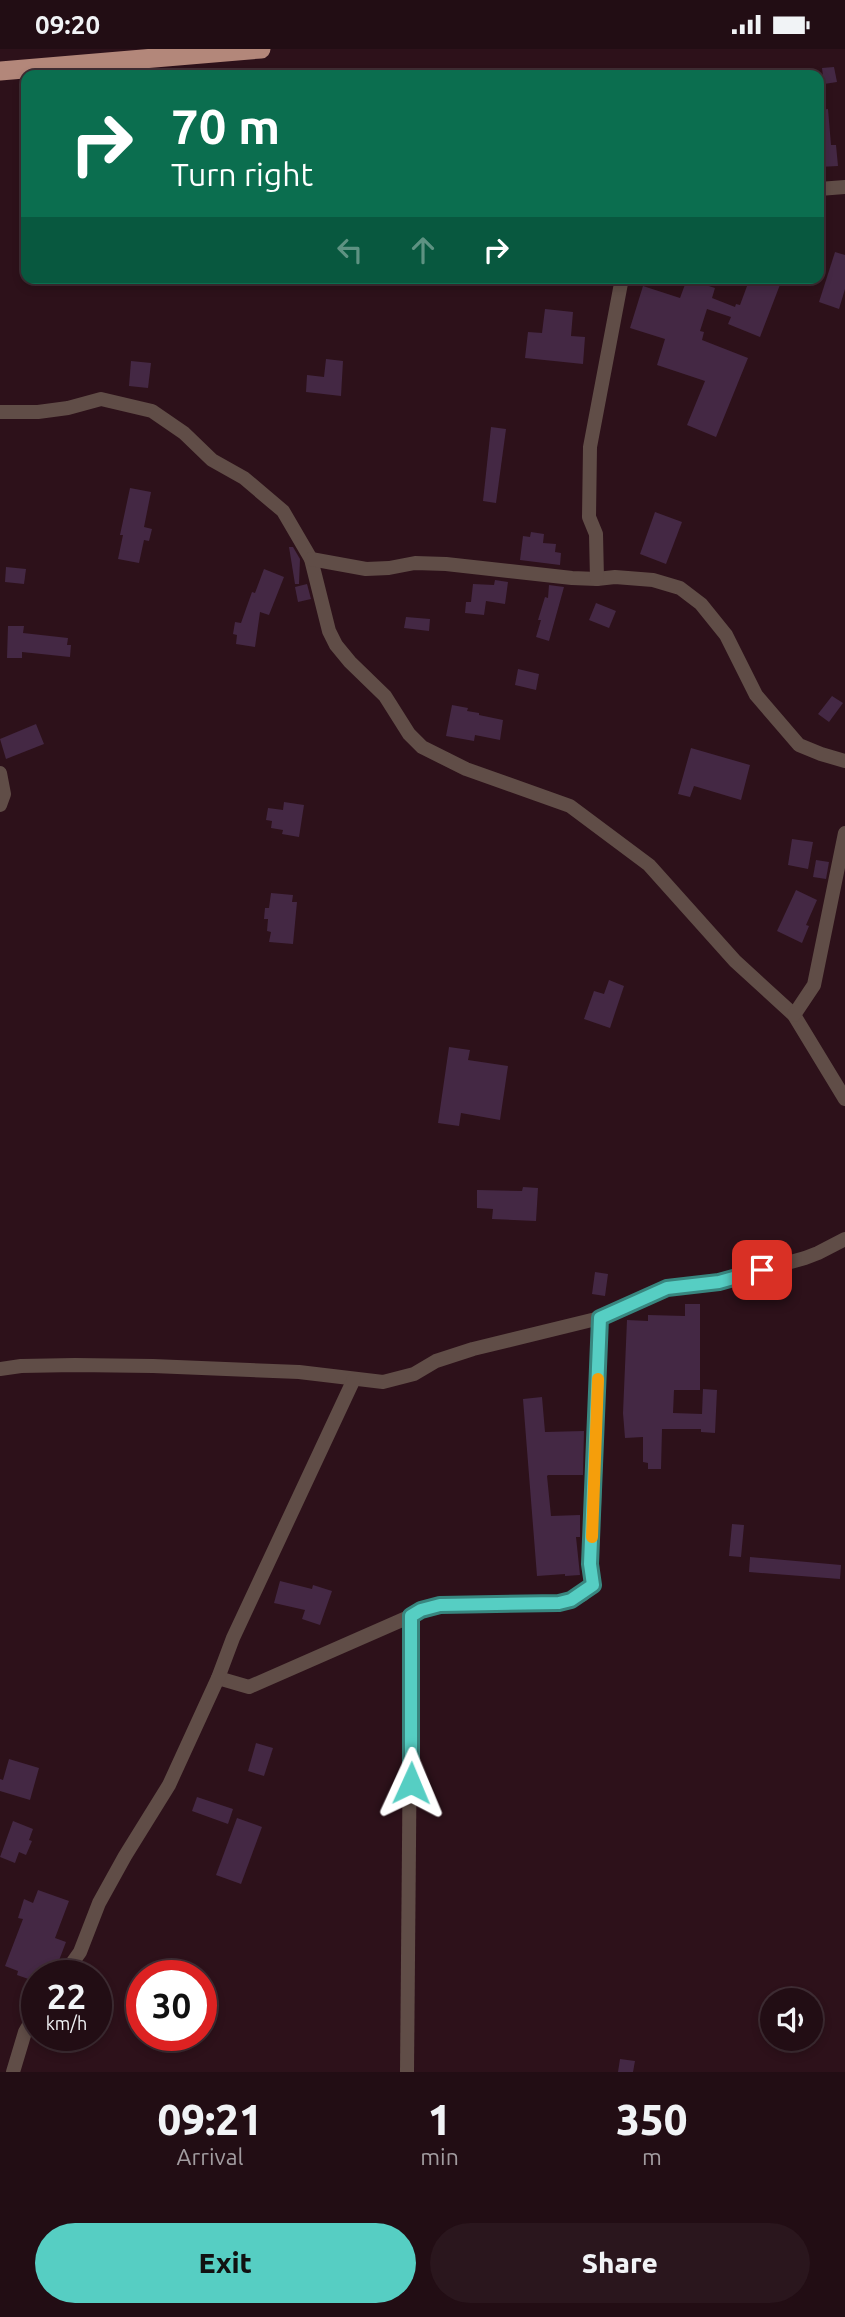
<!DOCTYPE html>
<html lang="en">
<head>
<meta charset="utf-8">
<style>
  body { margin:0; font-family:Ubuntu,sans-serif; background:#2a161d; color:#f1f3f6; height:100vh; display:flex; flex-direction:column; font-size:26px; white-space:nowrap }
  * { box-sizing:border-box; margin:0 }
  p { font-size:23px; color:#a29ca0 }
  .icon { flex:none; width:38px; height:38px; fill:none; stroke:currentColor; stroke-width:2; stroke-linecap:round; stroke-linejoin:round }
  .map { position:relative; height:2023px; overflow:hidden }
  .sheet { display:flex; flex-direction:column; background:#220d14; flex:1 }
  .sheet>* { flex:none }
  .top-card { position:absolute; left:21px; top:21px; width:803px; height:214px; border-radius:14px; box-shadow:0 4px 10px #0003,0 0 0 2px #3f2d34; background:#0b6e4f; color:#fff; overflow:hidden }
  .buttons { position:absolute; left:760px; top:1939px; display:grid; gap:14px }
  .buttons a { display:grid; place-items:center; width:63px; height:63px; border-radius:50%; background:#220d14; box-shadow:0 4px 10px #0003,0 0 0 2px #3f2d34; font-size:35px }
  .speed { position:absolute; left:21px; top:1911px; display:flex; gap:14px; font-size:35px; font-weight:700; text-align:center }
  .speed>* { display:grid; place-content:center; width:91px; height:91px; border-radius:50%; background:#220d14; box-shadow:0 4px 10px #0003,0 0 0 2px #3f2d34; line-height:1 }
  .speed small { font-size:18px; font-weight:400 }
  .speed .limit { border:10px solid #d22; background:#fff; color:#111 }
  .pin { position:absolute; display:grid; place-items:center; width:60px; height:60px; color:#fff; margin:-30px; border-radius:14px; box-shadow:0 4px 10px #0006 }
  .me { position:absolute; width:77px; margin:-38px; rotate:1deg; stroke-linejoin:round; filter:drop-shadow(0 0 5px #0008) }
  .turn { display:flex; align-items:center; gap:24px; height:147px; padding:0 35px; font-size:32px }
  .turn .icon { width:91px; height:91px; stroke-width:2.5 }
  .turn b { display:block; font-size:49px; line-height:60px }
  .lanes { display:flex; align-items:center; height:66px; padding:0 35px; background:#0003; justify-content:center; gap:35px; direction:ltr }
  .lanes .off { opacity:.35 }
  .eta { display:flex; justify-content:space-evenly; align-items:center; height:119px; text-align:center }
  .eta b { font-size:42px; font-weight:800; line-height:49px }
  .cta { display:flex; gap:14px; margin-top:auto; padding:14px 35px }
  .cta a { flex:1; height:80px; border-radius:42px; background:#56cec3; color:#111; font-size:28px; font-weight:800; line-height:80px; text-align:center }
  .cta a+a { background:#2a161d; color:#f1f3f6 }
  .status { display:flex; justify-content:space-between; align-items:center; height:49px; padding:0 35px; background:#220d14; direction:ltr }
  .status svg { height:19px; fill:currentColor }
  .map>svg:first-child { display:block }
  .building { fill:#442844 }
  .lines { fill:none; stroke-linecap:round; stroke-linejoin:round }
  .minor { stroke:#604d47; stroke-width:14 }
  .trunk { stroke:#b3877a; stroke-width:19 }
  .route-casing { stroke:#38867f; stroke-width:18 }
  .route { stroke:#56cec3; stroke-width:12 }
  .slow { stroke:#f59e0b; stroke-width:12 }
</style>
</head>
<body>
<div class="status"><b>09:20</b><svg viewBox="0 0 49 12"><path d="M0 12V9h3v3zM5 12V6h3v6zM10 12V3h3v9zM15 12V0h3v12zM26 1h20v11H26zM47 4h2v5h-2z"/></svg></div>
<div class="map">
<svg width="845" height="2023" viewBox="0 0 845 2023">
  <rect width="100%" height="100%" fill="#2d111a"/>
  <!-- building -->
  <g class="building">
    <path d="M834,18L837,33L824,35L822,19Z"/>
    <path d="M828,60L831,96H836L838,117L819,118V61Z"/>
    <path d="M835,203L845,206V240L839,260L819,253Z"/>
    <path d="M750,229H770L781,233L760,288L728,275L731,268L707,260L700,282L704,283L702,291L748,309L716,388L687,376L705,332L657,316L665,290L630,279L643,237L680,249L687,230L715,239L712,249L735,258L736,255L740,256Z"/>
    <path d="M545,260L573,263L571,287L585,288L583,315L525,309L528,283L542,284Z"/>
    <path d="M326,310L343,312L341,347L306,343L307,326L324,328Z"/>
    <path d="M131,312L151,314L148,339L129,337Z"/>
    <path d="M491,378L506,380L496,454L483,452Z"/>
    <path d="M130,439L151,443L144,478L152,480L149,492L144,491L139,514L118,510L123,486H120Z"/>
    <path d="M655,463L682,473L666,515L640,505Z"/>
    <path d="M531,483L544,485L543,494L556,495L555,503L561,504L560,516L520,511L523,487L530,488Z"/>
    <path d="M289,498H293L300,510L299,535H295Z"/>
    <path d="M6,518L26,520L24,535L5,533Z"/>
    <path d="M264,520L284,528L269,566L260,563L255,598L236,595L237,586L233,585L235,573L241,574L252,543L255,544Z"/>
    <path d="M495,531L508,533L505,555L486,552L484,566L465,564L466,553H471L473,535L494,536Z"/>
    <path d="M307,535L311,550L298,553L295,538Z"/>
    <path d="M549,536L564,538L549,592L536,588L541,571H538L545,548L548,549Z"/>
    <path d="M596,554L616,562L609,579L589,571Z"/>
    <path d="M406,568L430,570L429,582L404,579Z"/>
    <path d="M8,577H24L23,584L68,589L67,596H71L70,608L22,603V609H7Z"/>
    <path d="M518,620L539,625L536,641L515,636Z"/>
    <path d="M832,647L843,654L829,673L818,665Z"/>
    <path d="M452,656L468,659L467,662L479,664V666L503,671L500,691L475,686L474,692L446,687Z"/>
    <path d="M36,675L44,695L6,710L0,690Z"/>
    <path d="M691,699L750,716L741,751L694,737L690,748L678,745Z"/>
    <path d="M284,753L304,756L299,788L282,785L283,781L271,779L272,772L266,771L268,759L283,761Z"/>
    <path d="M792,790L813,793L808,820L788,816Z"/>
    <path d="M816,811L829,813L826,830L813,828Z"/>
    <path d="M796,841L817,851L806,876L809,877L802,894L777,882Z"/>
    <path d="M271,844L293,846L292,853H297L293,895L269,893L271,883L267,882L268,870H264L265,859H269Z"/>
    <path d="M609,931L624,937L610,979L584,970L594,942L604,945Z"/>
    <path d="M449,998L470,1001L468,1011L508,1017L500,1071L461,1064L459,1077L438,1074Z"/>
    <path d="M523,1138L538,1139L536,1172L492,1170L493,1160L477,1159V1141L522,1142Z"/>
    <path d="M595,1223L608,1225L605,1247L592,1245Z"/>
    <path d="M685,1255H700V1341H674L673,1364L702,1365L703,1340L717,1341L715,1384L701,1383V1380H662L661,1420H648V1414L643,1413V1388L625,1389L623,1364L627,1271L648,1272V1266L685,1267Z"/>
    <path d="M542,1348L545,1383L584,1382L583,1426H548L547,1427L551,1467L580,1466V1488H576L580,1526L565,1527V1525L537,1527L523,1350Z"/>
    <path d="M732,1475L744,1476L741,1508L729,1507Z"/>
    <path d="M750,1508L841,1516L840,1530L749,1523Z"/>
    <path d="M280,1532L312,1540L313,1536L332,1542L320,1576L302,1570L305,1561L274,1554Z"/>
    <path d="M256,1694L273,1699L264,1727L248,1722Z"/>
    <path d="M9,1710L39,1719L30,1751L0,1742V1730L3,1731Z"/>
    <path d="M197,1748L233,1760L228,1775L192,1762Z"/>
    <path d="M237,1769L262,1778L241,1835L216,1826Z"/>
    <path d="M13,1772L33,1780L29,1791L32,1792L26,1806L19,1803L15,1814L0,1808Z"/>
    <path d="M38,1841L69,1852L55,1889L66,1893L58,1914L53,1912L47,1927H37V1933L17,1926L18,1922L5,1917L23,1870L18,1869L24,1850L33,1854Z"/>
    <path d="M620,2010L635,2012L633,2023H618Z"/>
  </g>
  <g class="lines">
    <!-- minor -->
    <g class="minor">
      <path d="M819,140L845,138"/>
      <path d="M0,363H38L68,359L101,350L152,362L184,384L212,411L244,429L283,462L311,510L329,582L336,596L350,613L385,647L409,685L422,698L466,720L570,757L649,816L735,912L794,966L845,1050"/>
      <path d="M311,510L366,520L389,519L415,514L446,515L572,529L597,530L615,528L653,531L680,539L701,555L726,586L756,646L799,696L821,705L845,712"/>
      <path d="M597,530L596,485L589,468L590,398L622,229"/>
      <path d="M0,724L4,745L0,756"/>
      <path d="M794,966L814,936L845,784"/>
      <path d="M0,1320L21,1317L75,1316L153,1317L299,1323L383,1333L414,1325L436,1312L473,1300L600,1269L667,1239L719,1233L805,1209L818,1204L845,1190"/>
      <path d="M218,1629L249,1638L411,1567L421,1561L440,1556L559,1554L582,1546L593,1536L590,1515L594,1458L600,1269"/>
      <path d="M63,1927L80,1903L99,1854L125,1807L169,1736L218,1629L233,1589L354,1330"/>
      <path d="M13,2023L25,1983L37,1962"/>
      <path d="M407,2023L411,1567"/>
    </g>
    <!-- trunk -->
    <path class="trunk" d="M0,22L261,0"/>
  </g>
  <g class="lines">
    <defs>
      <path id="route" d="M411,1734V1567L421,1561L440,1556L559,1554L571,1551L593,1536L590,1515L600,1269L667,1239L719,1233L762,1221"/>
    </defs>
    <!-- route casing -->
    <use href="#route" class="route-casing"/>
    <!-- route -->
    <use href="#route" class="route"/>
    <!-- slow -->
    <path class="slow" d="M592,1488L598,1330"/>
  </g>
</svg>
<div class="buttons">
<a><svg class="icon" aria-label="sound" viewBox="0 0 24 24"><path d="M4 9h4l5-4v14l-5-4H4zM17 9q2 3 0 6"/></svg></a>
</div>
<div class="speed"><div>22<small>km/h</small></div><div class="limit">30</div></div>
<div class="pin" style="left:762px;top:1221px;background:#d93025"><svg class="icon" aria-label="arrive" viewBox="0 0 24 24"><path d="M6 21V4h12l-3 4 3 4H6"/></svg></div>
<svg class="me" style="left:411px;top:1734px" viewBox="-20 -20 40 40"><path d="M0-17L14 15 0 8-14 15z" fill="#56cec3" stroke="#fff" stroke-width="4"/></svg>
<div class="top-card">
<div class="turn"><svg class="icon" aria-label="right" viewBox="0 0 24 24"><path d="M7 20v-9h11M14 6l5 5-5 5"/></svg><div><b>70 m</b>Turn right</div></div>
<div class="lanes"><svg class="icon off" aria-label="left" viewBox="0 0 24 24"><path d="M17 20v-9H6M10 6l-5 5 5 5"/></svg><svg class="icon off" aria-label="ahead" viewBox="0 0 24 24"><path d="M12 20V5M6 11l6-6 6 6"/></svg><svg class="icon" aria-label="right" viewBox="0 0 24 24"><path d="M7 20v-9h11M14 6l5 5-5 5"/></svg></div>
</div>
</div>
<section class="sheet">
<div class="eta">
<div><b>09:21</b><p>Arrival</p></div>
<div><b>1</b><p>min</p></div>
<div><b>350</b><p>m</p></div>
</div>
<div class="cta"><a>Exit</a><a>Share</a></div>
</section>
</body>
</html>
